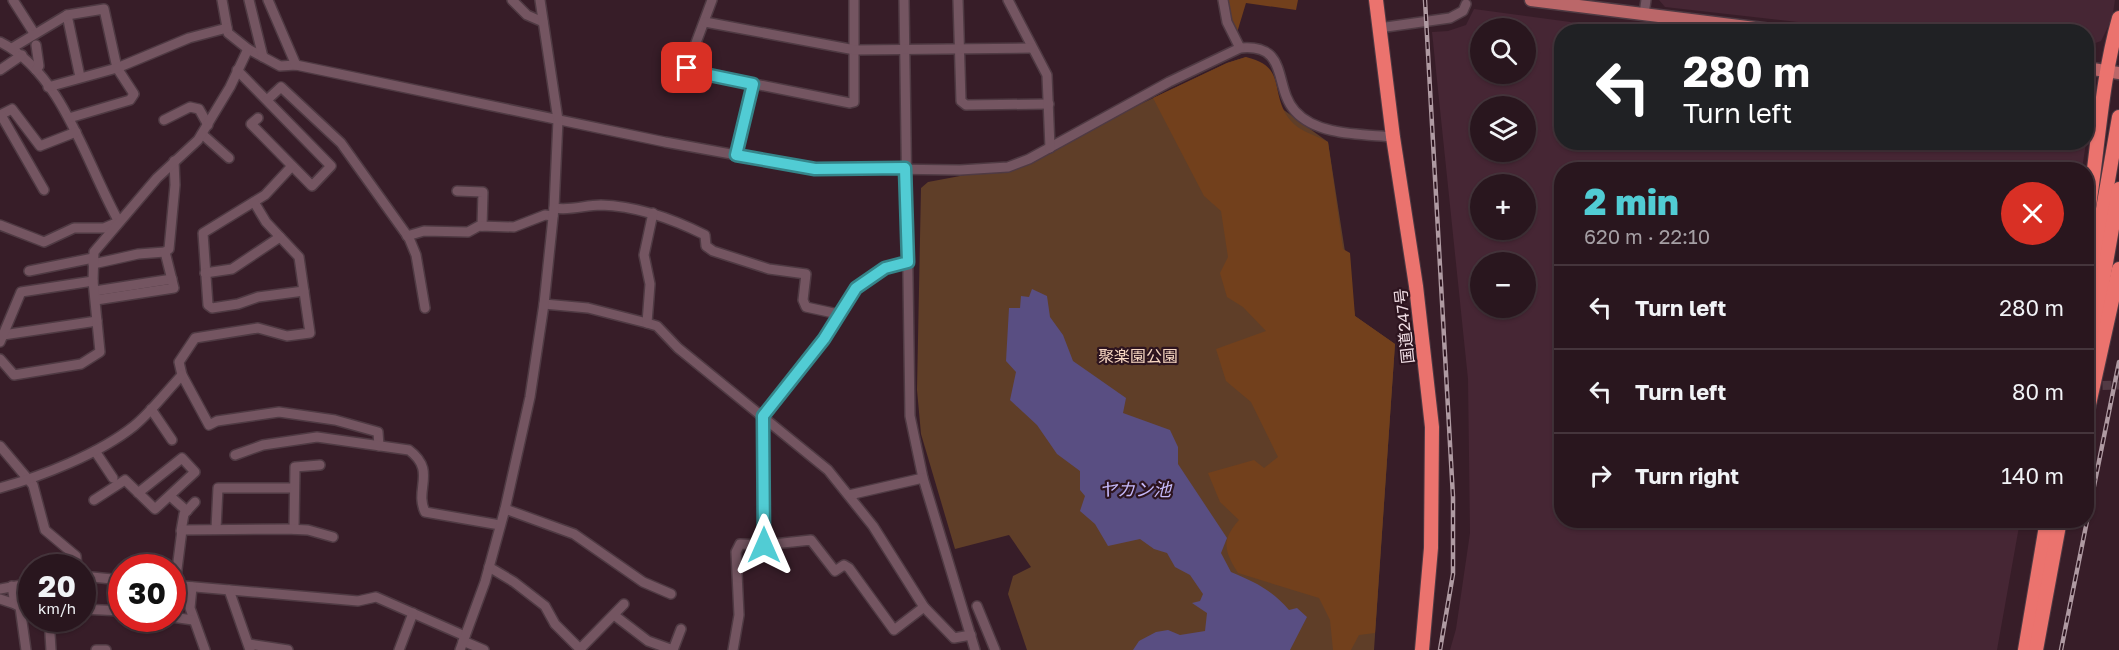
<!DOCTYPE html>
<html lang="en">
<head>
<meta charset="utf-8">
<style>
  body { margin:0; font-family:"Golos Text","Noto Sans JP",sans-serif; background:#35232b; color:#f1f3f6; height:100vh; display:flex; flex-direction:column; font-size:22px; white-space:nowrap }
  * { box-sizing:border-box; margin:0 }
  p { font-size:20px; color:#a59fa4 }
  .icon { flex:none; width:33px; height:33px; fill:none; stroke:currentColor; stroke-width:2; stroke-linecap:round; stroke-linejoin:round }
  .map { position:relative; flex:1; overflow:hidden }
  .sheet { position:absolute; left:1554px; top:162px; width:540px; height:366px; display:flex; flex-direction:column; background:#29161e; border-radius:24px; box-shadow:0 2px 4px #0004,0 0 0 2px #45353c }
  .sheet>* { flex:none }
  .hud { position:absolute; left:1554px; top:24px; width:540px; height:126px; border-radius:24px; box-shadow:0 2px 4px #0004,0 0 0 2px #45353c; background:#202124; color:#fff; overflow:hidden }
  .tools { position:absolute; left:1470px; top:18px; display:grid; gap:12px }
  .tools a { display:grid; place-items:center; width:66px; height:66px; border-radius:50%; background:#29161e; box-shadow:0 2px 4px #0004,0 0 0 2px #45353c; font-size:30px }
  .speed { position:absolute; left:18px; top:554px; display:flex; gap:12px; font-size:30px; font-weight:700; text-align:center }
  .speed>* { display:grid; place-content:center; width:78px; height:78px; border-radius:50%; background:#29161e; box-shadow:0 2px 4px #0004,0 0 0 2px #45353c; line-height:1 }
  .speed small { font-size:15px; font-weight:400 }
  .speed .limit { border:9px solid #d22; background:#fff; color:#111 }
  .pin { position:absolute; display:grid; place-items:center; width:51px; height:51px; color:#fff; margin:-26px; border-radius:12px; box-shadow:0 3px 9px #0006 }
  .me { position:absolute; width:66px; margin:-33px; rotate:0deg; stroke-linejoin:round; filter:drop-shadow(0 0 4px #0008) }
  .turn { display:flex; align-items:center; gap:21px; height:126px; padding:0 30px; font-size:27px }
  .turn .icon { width:78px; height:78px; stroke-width:2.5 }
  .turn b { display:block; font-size:42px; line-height:51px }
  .round { display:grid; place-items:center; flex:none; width:63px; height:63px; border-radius:32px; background:#35232b }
  .headline { display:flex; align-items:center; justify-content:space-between; height:102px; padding:0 30px }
  h1 { font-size:36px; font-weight:800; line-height:45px; color:#51ccd4 }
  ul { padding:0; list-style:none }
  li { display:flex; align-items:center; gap:18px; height:84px; padding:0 30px; border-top:2px solid #45353c }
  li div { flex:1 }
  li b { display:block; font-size:22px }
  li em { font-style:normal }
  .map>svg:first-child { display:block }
  .built { fill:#462634; fill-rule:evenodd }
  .green { fill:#5f3e28 }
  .forest { fill:#72401c }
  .water { fill:#594e82 }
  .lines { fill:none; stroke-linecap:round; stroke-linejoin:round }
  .minor-tunnel { stroke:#523a44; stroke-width:9; stroke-dasharray:9 4.5; stroke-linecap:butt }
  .minor-casing { stroke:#4f3a43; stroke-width:12 }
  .major-casing { stroke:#4f3a43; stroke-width:15 }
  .highway-casing { stroke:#4f3a43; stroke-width:16 }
  .minor { stroke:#745561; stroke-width:9 }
  .major { stroke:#bb6769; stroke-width:12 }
  .highway { stroke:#eb736e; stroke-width:14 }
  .rail-casing { stroke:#af9aa2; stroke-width:4.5 }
  .rail { stroke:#2d141f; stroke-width:2; stroke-dasharray:7; stroke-linecap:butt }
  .route-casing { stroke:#35858a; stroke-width:15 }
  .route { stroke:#51ccd4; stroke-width:10 }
  .labels { text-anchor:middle; stroke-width:4.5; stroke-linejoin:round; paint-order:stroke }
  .street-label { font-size:16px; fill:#eedbe2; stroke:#2d141f }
  .park-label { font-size:16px; fill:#f6d6c1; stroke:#2d141f }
  .water-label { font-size:18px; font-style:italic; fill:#c5b9fa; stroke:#2d141f }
</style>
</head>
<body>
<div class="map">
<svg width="2119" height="650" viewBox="0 0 2119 650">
  <rect width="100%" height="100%" fill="#371d28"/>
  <!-- built -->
  <g class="built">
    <path d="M1659,0H2115L2112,19L2101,41L2087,46L2086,32L1876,31L1665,7Z"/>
    <path d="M1474,9L1637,31L1562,32V142L2086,143L2082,169L1562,170V520L2020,521L1997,650H1450L1456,629L1470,533L1468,379L1432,32L1448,31L1466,25ZM1480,28H1526V74H1480ZM1480,106H1526V152H1480ZM1480,184H1526V230H1480ZM1480,262H1526V308H1480Z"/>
  </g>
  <!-- green -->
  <path class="green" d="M1246,57L1281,108L1328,142L1355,316L1395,344L1374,650H1027L1008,594L1013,576L1031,567L1009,535L955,549L921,434L917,390L921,188L928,182L1008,167L1227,63Z"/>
  <!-- forest -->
  <g class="forest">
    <path d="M1217,0H1298L1296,10L1246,3L1236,36Z"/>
    <path d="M1246,57C1289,67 1268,94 1291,121C1299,131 1317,136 1328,142L1343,249L1350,253L1355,316L1395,344L1375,633L1359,635L1351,650H1333L1330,620L1319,598L1238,573C1224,551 1221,540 1239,520L1220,502L1208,473L1254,460L1264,468L1278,457L1251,402L1226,381L1216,349L1266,331L1243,307L1227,297L1220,273L1228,257L1221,211L1204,196L1153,98L1227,63Z"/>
  </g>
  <!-- water -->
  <path class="water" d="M1032,289L1047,296L1050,317L1063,335L1073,361L1126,398L1123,413L1170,430L1178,447V464L1227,538L1221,553L1231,572C1255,582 1272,590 1289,610L1297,608L1307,617L1290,650H1133L1139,641L1156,632L1168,630L1180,635L1205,631L1207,613L1192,603L1200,601L1203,594L1190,575L1175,567L1167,553L1154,549L1140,539L1108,546L1095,524L1080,511L1085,496L1080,490V471L1057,454L1037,425L1010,400L1016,372L1006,361L1009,308H1020L1021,296L1029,297Z"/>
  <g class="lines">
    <!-- minor-tunnel -->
    <path class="minor-tunnel" d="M2089,386L2119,385"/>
    <defs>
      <g id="minor">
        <path d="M13,0L34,33"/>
        <path d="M222,0L228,33L248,49L280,66L296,65L665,142L808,168L960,170L1008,167L1029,159L1169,82L1240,48C1290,43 1273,87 1295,111C1317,136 1362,134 1393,137"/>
        <path d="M249,0L263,57"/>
        <path d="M268,0L296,65"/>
        <path d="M512,0L527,15L543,22"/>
        <path d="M712,0L687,67L690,71L850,103L854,102V0"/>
        <path d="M904,0L910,416L923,478L975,650"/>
        <path d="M958,0L961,101L966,105L1049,104"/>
        <path d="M1008,0L1047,75L1050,148"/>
        <path d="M1223,0L1227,22L1240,48"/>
        <path d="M1644,14L1646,0"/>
        <path d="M67,15L80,77"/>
        <path d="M705,22L855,50L1032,48"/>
        <path d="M1379,28L1450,18L1463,11L1466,4"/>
        <path d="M0,42C63,73 86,164 119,222"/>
        <path d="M36,45L39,66L36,70"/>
        <path d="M12,48L67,15L104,9L117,68L134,94L130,100L69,118"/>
        <path d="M0,70L22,55"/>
        <path d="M237,70L331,166L312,186L251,124L258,118"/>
        <path d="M48,87L117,68L189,38L227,28"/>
        <path d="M267,100L281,87L341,143L409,238L416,255L425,308"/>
        <path d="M0,115L12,109L40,146L76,132"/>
        <path d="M1,115L44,190"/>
        <path d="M164,120L190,107L199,109L208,125"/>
        <path d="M202,134L229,158"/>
        <path d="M736,155L753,84"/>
        <path d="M292,166L265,195L203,233L208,305L212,308L238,304L258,297L304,291"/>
        <path d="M457,191L483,192L482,226"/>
        <path d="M254,202L266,222L299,257L310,333L287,336L258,328L195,338L179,362L182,375L209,425L217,421L279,412L335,420L378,432L379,446"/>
        <path d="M554,208C571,211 585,205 601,205C636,206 673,219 705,235L706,246L713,251L769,269L806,274L803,300L806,307L838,314"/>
        <path d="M0,225L44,242L74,228H104L116,223"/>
        <path d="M407,236L424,231L468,232L479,226L514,227L545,215L553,216"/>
        <path d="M93,264L138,254L165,252"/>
        <path d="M29,271L93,258"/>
        <path d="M205,273L232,269L280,237"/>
        <path d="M95,291L172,279"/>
        <path d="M96,300L174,288L165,252L169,249L175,185L174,161"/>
        <path d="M544,304L588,308L647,323L657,326L678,348L828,470L873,526L924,607L954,638L971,635"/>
        <path d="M647,323L650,284L644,255L653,213"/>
        <path d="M3,335L97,321"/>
        <path d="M0,342L21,292L93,281"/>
        <path d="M0,359L14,375L81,364L100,352L93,281L94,252L157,178L198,140L230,87L248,49"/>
        <path d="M151,409L172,440"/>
        <path d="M0,446L33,485L45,530L76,556L77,567"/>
        <path d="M95,451L113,478"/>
        <path d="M235,455L263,445L317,437L409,450C437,471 414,489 425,512L500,525"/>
        <path d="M0,488C42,476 99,454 134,426C151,412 166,392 182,375"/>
        <path d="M849,495L923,478"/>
        <path d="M170,496L187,511"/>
        <path d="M94,500L125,480L155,509L195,472L182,458L138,493"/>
        <path d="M505,509L574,534L643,582L671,594"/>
        <path d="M216,529L218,488H294"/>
        <path d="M294,529L295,467L320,465"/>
        <path d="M181,531L184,514L195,502"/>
        <path d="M764,545L763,416L824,339L856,288L885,268L908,262"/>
        <path d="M489,567L514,582L545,606L555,624L581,650"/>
        <path d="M82,576L122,580"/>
        <path d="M172,585L358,601L376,597L465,636"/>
        <path d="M175,585L182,530L287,529L308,530L333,537"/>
        <path d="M192,587L190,608L205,650"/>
        <path d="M0,589L32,583"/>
        <path d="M229,590L250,650"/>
        <path d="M0,599L15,604L12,586"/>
        <path d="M15,604L20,607L26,650"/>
        <path d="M977,606L995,650"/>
        <path d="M82,609L122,611"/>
        <path d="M614,615L648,641L673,650"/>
        <path d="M172,617L193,620"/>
        <path d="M49,618L51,650"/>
        <path d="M463,641L484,650"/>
        <path d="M249,644L288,650"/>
        <path d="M580,649L624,604"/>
        <path d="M96,650H106"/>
        <path d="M399,650L413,613"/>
        <path d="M460,650L485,582L505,509L530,397L544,304L554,208L558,120L540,0"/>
        <path d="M673,650L681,629"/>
        <path d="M733,650L739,615L736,552L740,544L764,545L811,540L835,571L844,565L849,568L894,630L924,607"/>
      </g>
      <g id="major">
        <path d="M1531,0L1787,32"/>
        <path d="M2086,68L2119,73"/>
      </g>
      <g id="highway">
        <path d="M1376,0L1393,137L1416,286L1432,427L1431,548L1422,650"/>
        <path d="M2086,99L2097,125"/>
        <path d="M2086,225C2098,156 2100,85 2119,18"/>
        <path d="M2086,307L2119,117"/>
        <path d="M2086,376L2119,189"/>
        <path d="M2086,418L2119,269"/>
        <path d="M2025,650L2047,520"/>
        <path d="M2036,650L2060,520"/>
      </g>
    </defs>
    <!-- minor casing -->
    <use href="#minor" class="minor-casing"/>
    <!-- major casing -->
    <use href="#major" class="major-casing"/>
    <!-- highway casing -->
    <use href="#highway" class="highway-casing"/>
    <!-- minor -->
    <use href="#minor" class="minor"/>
    <!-- major -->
    <use href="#major" class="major"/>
    <!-- highway -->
    <use href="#highway" class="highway"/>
    <defs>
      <g id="rail">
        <path d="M1425,0L1453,497V574L1440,650"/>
        <path d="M2061,650L2119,362"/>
      </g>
    </defs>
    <!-- rail casing -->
    <use href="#rail" class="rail-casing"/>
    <!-- rail -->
    <use href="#rail" class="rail"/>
  </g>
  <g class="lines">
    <defs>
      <path id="route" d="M687,68L690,71L753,84L736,155L815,169L905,168L908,262L885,268L856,288L824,339L763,416L764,545"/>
    </defs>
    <!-- route casing -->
    <use href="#route" class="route-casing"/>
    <!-- route -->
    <use href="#route" class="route"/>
  </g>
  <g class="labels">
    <!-- street labels -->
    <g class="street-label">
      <text transform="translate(1404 326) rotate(-96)" y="6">国道247号</text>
    </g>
    <!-- park labels -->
    <g class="park-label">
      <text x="1138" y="362">聚楽園公園</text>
    </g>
    <!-- water labels -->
    <g class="water-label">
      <text x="1135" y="496">ヤカン池</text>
    </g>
  </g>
</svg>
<div class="tools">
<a><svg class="icon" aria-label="search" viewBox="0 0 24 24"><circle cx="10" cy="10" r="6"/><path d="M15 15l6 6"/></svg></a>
<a><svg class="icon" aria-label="layers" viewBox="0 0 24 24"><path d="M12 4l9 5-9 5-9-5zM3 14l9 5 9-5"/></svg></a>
<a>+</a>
<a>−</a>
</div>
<div class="speed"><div>20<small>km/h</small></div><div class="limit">30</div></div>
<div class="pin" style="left:687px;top:68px;background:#d93025"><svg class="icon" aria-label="arrive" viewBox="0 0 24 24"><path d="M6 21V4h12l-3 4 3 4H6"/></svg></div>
<svg class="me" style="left:764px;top:545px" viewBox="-20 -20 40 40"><path d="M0-17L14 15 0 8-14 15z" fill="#51ccd4" stroke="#fff" stroke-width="4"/></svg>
<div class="hud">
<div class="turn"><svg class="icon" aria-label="left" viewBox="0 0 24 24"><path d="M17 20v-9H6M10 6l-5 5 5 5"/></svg><div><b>280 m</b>Turn left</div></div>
</div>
<section class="sheet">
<div class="headline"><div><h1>2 min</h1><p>620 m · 22:10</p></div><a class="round" style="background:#d93025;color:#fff"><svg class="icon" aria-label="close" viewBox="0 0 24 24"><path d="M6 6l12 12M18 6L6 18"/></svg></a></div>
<ul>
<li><svg class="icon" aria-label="left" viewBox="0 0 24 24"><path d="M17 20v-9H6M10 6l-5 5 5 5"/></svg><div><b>Turn left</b></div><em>280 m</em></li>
<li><svg class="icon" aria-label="left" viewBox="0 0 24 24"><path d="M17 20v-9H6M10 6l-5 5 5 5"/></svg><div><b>Turn left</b></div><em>80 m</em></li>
<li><svg class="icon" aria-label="right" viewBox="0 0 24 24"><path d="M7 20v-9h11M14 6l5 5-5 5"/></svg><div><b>Turn right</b></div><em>140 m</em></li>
</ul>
</section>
</div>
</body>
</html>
